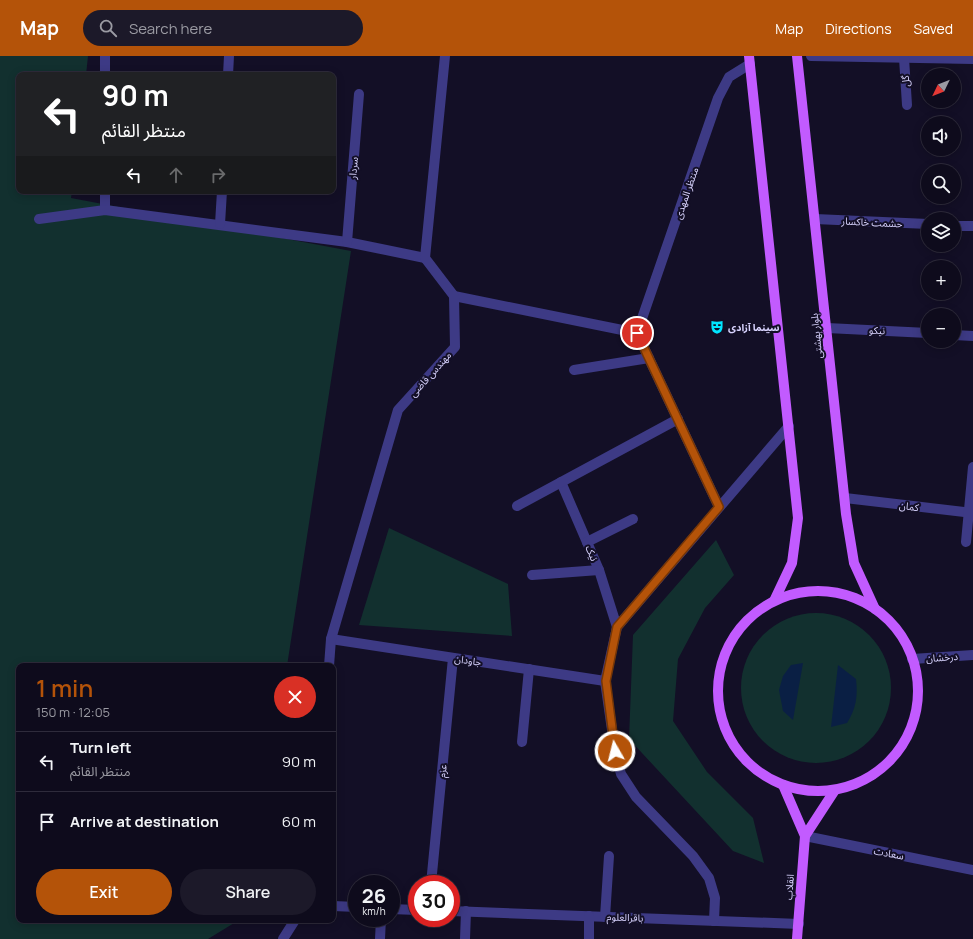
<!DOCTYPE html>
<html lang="en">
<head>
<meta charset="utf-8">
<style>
  body { margin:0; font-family:Manrope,"Noto Sans Arabic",sans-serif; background:#1c1929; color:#f1f3f6; height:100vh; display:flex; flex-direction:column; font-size:15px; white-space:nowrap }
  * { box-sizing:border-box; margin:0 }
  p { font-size:13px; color:#9b9ba3 }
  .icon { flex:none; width:22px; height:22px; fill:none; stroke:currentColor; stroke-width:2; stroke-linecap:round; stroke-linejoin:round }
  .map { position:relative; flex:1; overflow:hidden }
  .side { position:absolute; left:16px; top:607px; width:320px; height:260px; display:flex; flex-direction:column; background:#0e0b1c; border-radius:8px; box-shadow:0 2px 10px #0003,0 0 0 1px #2e2b3b }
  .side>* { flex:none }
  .top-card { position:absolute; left:16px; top:16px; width:320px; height:122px; border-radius:8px; box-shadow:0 2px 10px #0003,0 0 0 1px #2e2b3b; background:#202124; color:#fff; overflow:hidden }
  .needle { width:26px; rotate:227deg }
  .buttons { position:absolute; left:921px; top:12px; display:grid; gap:8px }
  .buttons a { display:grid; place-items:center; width:40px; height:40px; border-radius:50%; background:#0e0b1c; box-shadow:0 2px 10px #0003,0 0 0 1px #2e2b3b; font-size:20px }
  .speed { position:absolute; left:348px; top:819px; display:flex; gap:8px; font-size:20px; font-weight:700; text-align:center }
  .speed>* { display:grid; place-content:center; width:52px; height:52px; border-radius:50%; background:#0e0b1c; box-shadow:0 2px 10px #0003,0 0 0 1px #2e2b3b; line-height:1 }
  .speed small { font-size:10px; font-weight:400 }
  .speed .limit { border:6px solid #d22; background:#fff; color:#111 }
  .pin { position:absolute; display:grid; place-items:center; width:34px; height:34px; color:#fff; margin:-17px; border:2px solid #fff; border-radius:50%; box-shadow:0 1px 4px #0007 }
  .me { position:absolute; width:44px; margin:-22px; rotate:352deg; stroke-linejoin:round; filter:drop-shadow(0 0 3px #0008) }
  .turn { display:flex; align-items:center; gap:14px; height:84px; padding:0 20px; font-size:18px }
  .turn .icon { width:52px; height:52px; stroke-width:2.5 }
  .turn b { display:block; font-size:28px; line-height:34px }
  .lanes { display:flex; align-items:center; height:38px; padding:0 20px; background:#0003; justify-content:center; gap:20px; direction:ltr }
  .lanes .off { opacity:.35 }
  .round { display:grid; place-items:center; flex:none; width:42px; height:42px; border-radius:21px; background:#1c1929 }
  .overview { display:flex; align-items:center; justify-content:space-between; height:68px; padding:0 20px }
  h1 { font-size:24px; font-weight:600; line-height:30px; color:#b45309 }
  .button { display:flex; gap:8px; margin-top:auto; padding:8px 20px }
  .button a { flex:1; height:46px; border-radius:24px; background:#b45309; color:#fff; font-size:16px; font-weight:600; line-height:46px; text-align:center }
  .button a+a { background:#1c1929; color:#f1f3f6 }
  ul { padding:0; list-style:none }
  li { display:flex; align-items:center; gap:12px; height:60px; padding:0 20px; border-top:1px solid #2e2b3b }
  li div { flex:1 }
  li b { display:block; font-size:15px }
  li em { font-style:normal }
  header { display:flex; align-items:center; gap:24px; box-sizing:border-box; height:56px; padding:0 20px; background:#b45309; color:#fff }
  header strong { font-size:19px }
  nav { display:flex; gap:22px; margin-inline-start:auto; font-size:14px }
  .search { width:280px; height:36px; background:#1c1929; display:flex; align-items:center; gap:10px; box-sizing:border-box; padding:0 14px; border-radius:22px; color:#9b9ba3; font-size:15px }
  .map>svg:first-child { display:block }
  .green { fill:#12302f }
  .water { fill:#0a1f44 }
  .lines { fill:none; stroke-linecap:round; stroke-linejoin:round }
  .minor { stroke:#3d3a85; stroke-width:10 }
  .major { stroke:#c25bff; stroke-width:10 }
  .route-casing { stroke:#753606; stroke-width:10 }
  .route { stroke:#b45309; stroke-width:7 }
  .labels { text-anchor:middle; stroke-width:4; stroke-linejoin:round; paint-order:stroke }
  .street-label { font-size:10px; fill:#d9d4ff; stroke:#130f26 }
  .poi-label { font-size:10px; font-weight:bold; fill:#d9d4ff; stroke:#130f26; text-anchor:start }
</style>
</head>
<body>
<header>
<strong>Map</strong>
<div class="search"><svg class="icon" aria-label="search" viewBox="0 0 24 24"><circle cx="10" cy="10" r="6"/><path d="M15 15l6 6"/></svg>Search here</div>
<nav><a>Map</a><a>Directions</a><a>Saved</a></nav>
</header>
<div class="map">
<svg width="973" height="883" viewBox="0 0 973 883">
  <rect width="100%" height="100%" fill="#130f26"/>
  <!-- green -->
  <g class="green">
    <path d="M0,0H88L86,19H19V135H72L71,142L351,195L287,610H19V864H239L208,883H0Z"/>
    <path d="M389,472L508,528L512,580L359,569Z"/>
    <path d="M716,484L734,519L705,552L678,603L673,665L707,716L753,762L764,807L733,795L629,683L633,579Z"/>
    <circle cx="816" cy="632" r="75"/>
  </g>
  <!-- water -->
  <g class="water">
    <path d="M803,607L793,664L783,655L779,634L783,620L791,609Z"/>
    <path d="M838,609L856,623C858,640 856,653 847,667L831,671Z"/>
  </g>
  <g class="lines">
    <!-- minor -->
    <g class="minor">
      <path d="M811,0L973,3"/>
      <path d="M904,2L907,49"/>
      <path d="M105,19V0"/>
      <path d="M228,19L229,0"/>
      <path d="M105,154V135"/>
      <path d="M39,163L105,154L347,186L425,202"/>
      <path d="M815,163L928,168"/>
      <path d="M220,168L222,135"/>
      <path d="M954,170H973"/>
      <path d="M347,186L359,38"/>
      <path d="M454,240L637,277"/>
      <path d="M827,272L928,277"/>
      <path d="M637,277L718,42L729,21L750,8"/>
      <path d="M637,277L719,451"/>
      <path d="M954,279L973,280"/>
      <path d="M574,314L649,302"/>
      <path d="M561,426L599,514L617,571"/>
      <path d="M845,442L973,457"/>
      <path d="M517,450L678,363"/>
      <path d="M587,486L633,463"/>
      <path d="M966,486L973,411"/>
      <path d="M532,519L599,514"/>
      <path d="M331,583L605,625"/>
      <path d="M912,603L973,599"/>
      <path d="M329,610L331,583L398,354L455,291L454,240L425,202L445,0"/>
      <path d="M522,686L529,613"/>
      <path d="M805,780L973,814"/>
      <path d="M431,828L453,602"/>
      <path d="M333,850L357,851"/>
      <path d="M391,853L417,854"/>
      <path d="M451,855L799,868"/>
      <path d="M589,860V883"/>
      <path d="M605,861L609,800"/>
      <path d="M714,865L715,842L709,822L693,800L636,741L621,718L615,695L605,625L617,571L789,370"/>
      <path d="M283,883L295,864"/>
      <path d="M380,883L381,862"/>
      <path d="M465,883L466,855"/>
    </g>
    <!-- major -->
    <g class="major">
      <path d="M749,0L798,462L792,507L775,543"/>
      <path d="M797,0L846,458L854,507L875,553"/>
      <circle cx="818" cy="635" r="100"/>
      <path d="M783,729L805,780L797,883"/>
      <path d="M805,780L835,734"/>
    </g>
  </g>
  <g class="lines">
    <defs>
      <path id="route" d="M615,695L606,625L617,571L719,451L637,277"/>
    </defs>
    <!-- route casing -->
    <use href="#route" class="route-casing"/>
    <!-- route -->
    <use href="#route" class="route"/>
  </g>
  <!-- icons -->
  <defs>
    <symbol id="theatre-bare" viewBox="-9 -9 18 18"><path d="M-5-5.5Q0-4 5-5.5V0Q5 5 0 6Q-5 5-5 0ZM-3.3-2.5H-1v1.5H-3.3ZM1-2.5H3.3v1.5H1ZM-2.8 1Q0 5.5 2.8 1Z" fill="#00e5ff" stroke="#130f26" stroke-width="2.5" paint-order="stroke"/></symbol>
  </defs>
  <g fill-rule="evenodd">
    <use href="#theatre-bare" x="707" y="261" width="20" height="20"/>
  </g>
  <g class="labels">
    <!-- street labels -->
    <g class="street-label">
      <text transform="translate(905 25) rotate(-94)" y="4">گل</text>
      <text transform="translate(353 112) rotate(-85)" y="4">سردار</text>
      <text transform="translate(686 137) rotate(-71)" y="4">منتظر المهدی</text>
      <text transform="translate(872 166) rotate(3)" y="4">حشمت خاکسار</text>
      <text transform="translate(877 274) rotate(3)" y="4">نیکو</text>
      <text transform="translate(816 280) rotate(-96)" y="4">بلوار بهشتی</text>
      <text transform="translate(430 318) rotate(-48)" y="4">مهندس قاضی</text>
      <text transform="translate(909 450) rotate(7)" y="4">کمان</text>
      <text transform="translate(592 497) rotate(67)" y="4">نیک</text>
      <text transform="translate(942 601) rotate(-4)" y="4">درخشان</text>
      <text transform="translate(468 604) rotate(8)" y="4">جاودان</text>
      <text transform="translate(442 715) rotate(-84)" y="4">عزم</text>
      <text transform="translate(889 797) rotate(11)" y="4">سعادت</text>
      <text transform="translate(789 831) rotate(-86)" y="4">انقلاب</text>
      <text transform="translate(625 861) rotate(2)" y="4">باقرالعلوم</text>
    </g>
    <!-- poi labels -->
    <g class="poi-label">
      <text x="728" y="275">سینما آزادی</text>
    </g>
  </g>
</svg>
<div class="buttons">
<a><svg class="needle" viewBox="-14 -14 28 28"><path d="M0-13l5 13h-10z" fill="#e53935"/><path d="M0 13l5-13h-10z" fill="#9b9ba3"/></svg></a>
<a><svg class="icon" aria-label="sound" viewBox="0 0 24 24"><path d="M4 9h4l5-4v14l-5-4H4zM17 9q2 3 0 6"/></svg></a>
<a><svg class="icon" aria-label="search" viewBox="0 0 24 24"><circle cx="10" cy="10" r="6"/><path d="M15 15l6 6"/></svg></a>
<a><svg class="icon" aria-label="layers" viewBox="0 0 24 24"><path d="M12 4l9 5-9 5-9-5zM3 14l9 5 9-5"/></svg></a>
<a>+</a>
<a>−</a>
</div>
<div class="speed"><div>26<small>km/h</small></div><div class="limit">30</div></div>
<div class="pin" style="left:637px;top:277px;background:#d93025"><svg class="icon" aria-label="arrive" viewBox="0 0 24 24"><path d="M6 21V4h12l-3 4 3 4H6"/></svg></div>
<svg class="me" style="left:615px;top:695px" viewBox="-20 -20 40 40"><circle r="17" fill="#b45309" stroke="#fff" stroke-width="3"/><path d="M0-11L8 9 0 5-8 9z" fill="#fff"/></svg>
<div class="top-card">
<div class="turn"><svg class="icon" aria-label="left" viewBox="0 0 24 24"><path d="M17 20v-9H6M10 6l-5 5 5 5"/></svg><div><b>90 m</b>منتظر القائم</div></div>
<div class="lanes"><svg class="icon" aria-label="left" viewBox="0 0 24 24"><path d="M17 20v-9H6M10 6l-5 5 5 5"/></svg><svg class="icon off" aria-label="ahead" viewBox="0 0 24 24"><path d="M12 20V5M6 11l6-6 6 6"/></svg><svg class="icon off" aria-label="right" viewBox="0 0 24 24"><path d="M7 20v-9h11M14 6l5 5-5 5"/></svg></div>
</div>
<section class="side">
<div class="overview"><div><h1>1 min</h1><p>150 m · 12:05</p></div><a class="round" style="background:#d93025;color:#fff"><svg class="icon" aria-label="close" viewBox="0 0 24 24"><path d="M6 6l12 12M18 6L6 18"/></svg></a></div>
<ul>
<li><svg class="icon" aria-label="left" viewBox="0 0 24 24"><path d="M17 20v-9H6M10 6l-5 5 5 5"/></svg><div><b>Turn left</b><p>منتظر القائم</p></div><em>90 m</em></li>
<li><svg class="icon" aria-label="arrive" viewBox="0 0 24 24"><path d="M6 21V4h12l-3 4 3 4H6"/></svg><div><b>Arrive at destination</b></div><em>60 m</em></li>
</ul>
<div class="button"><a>Exit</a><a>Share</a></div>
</section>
</div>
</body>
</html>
